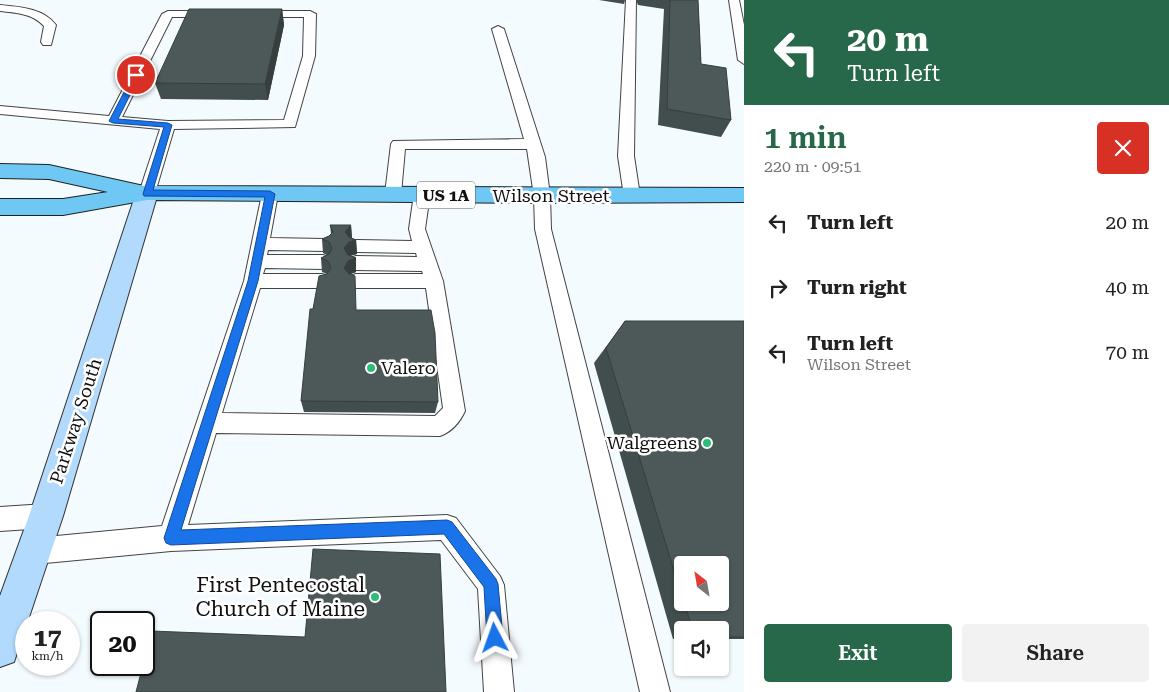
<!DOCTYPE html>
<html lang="en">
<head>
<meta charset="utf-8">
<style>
  body { margin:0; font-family:"Roboto Serif",serif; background:#f2f2f2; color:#222; height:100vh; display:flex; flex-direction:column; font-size:19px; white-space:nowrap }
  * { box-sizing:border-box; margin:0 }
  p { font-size:16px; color:#767676 }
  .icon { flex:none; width:28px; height:28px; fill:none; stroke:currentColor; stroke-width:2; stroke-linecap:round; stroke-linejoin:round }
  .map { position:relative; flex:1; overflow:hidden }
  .drawer { display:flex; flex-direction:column; background:#fff; width:425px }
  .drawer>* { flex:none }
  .banner { background:#266849; color:#fff; overflow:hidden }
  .needle { width:32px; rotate:329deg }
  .buttons { position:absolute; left:674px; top:556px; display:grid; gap:10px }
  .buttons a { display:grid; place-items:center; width:55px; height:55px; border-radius:5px; background:#fff; box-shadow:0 1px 4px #0004; font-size:25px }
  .speed { position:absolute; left:15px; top:611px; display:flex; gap:10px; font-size:25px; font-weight:700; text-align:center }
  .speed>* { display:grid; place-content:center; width:65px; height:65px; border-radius:50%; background:#fff; box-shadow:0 1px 4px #0004; line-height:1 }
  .speed small { font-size:12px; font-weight:400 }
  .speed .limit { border:2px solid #111; border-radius:8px; background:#fff; color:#111 }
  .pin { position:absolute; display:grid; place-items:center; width:42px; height:42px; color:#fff; margin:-21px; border:2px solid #fff; border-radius:50%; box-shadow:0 1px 5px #0007 }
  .me { position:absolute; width:55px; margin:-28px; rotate:356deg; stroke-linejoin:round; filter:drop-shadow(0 0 4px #0008) }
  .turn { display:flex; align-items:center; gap:18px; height:105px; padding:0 20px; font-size:22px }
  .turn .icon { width:65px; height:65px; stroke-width:2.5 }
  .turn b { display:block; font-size:35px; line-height:42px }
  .round { display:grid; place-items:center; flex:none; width:52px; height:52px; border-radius:5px; background:#f2f2f2 }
  .headline { display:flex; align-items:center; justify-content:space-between; height:85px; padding:0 20px }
  h1 { font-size:30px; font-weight:600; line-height:38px; color:#266849 }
  .action { display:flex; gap:10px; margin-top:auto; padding:10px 20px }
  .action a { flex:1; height:58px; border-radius:5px; background:#266849; color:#fff; font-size:20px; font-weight:600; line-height:58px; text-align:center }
  .action a+a { background:#f2f2f2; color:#222 }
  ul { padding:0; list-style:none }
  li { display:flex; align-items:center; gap:15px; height:65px; padding:0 20px }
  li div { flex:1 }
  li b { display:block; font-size:19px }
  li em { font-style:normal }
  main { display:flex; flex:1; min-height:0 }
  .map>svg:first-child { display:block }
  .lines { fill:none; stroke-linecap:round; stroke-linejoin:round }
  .lane-casing { stroke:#434343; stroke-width:2 }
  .secondary-casing { stroke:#323232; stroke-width:2 }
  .primary-casing { stroke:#212121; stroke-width:2 }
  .lane { fill:#fff; fill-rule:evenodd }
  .secondary { fill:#b2dafc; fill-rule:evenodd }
  .primary { fill:#6fc8f4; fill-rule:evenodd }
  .wall { fill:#424d4d; fill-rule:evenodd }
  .shaded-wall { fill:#363e3e }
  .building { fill:#4d5959; stroke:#363e3e }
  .route { fill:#1a73e8; stroke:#114b97 }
  .poi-dot { fill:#2bbd78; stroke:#fff; stroke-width:2 }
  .labels { text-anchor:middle; stroke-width:5; stroke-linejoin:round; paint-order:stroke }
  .shield { fill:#fff; stroke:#585858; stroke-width:1 }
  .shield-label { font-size:16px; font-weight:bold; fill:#101010 }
  .street-label { font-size:18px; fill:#101010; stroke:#fff }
  .poi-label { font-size:18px; fill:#101010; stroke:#fff; text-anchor:start }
  .near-poi-label { font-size:21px; fill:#101010; stroke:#fff; text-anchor:end }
</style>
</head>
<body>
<main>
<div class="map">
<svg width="744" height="692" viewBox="0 0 744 692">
  <rect width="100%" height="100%" fill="#f4fbff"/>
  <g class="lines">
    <defs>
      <g id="lane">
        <path d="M626,0H636L634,156L640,196L638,200L632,201L626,200L624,196L618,156Z"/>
        <path d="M729,0H739L744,25V64L738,60Z"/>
        <path d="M0,5C20,7 43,8 56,25L51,45H43L41,42L44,26C32,13 16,13 0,11Z"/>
        <path d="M168,11H212L218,14L212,17H172L122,117L168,121L284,120L303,56L304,17H256L250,14L256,11H310L316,14L315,56L295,127L174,129L155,193L153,197L147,198L141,197L139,193L160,129L0,114V106L109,116L162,14Z"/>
        <path d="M498,26L504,29L545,157L550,196L551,229L670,692H640L535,229L534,196L527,149H405L401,194L399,198L393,199L387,198L385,194L391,144L393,141L524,139L492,29Z"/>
        <path d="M270,189L276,190L278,194L270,238L324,239L330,241L333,245L330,249L324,251L268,250L267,255H323L329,257L332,262L329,267L323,269L265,268L263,274H322L328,276L331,281L328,286L322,288H260L222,413L435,416L443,408L426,288H356L350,286L347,281L350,276L356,274H423L422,271L356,270L350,268L347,263L350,258L356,256L417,257L416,253L357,252L351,250L348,246L351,242L357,240L412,241L409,229L414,194L416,190L422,189L428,190L430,194L425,229L443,281L465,411C460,422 451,432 440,436L216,433L188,525L447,515L456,518L500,576L504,585L514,692H484L478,589L441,540L171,551L35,564L26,560L22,551L26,542L35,538L162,526L244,281L262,194L264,190Z"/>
        <path d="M46,504L55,507L58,516L55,525L46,528L0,531V507Z"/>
      </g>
      <path id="secondary" d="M147,186L155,188L158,193L63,516L14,662L0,667V596L29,516L136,193L139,188Z"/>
      <path id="primary" d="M0,164L49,165L144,186L744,188V202L542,203L147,200L63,215H0V199H63L108,192L49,179L0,178Z"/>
    </defs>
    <!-- lane casing -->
    <use href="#lane" class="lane-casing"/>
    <!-- secondary casing -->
    <use href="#secondary" class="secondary-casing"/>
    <!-- primary casing -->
    <use href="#primary" class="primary-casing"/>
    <!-- lane -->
    <use href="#lane" class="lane"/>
    <!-- secondary -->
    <use href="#secondary" class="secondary"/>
    <!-- primary -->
    <use href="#primary" class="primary"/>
  </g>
  <!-- wall -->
  <g class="wall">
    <path d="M599,0H625L624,4Z"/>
    <path d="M636,0H698L701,64L731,120L721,137L658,125L664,9L638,5Z"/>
    <path d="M282,9L284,25L268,100L161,99L155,83Z"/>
    <path d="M330,225H351L352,238L356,240L357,254L350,256L356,258V272L350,274L356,310L438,402L435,413L304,412L301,401L313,309L327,274L322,272L321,258L327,255L323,253L322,239L329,236L331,234Z"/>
    <path d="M625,321H744V639H720V630H682V639H673L594,363ZM682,565L720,602H682Z"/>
  </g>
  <!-- shaded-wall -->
  <g class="shaded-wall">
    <path d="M282,9L284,25L268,100L265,84Z"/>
    <path d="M351,225L352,240H356L357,254L349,256L345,262L344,248L345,232Z"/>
    <path d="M356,258V272L348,275L344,268L348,261Z"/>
  </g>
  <!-- building -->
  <g class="building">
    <path d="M670,0H698L701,64L726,68L731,120L667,109Z"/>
    <path d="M189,9H282L265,84L155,83Z"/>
    <path d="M330,225H351L345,232L349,237L356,240L349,242L344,248L348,255L356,258L348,261L344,268L349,274L355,276L356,310H431L435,333L438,402L301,401L310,309H313L319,276L327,274L331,268L328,261L321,258L329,254L332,249L329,242L322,239L329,236L333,232Z"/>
    <path d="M625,321H744V637H720V630H693L684,602H720V565H682V597L606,348Z"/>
    <path d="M313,549L440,554L446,692H136L143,665H144V661L151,631L305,637Z"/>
  </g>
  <!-- route -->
  <path class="route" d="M136,73L140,75L118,119L168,123L172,125L153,190L270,191L275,194L258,281L181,530L447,520L452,522L496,579L498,584L503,638L500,644L495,646L489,644L487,638L484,587L444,534L171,545L166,543L164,538L248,281L265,197L144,196L143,194L164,127L113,123L109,121L133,75Z"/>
  <!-- markers -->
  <g class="poi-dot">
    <circle cx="371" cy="368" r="5"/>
    <circle cx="707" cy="443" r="5"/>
    <circle cx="375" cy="597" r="5"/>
  </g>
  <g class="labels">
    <!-- shield labels -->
    <rect class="shield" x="417" y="181.5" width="58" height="27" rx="4"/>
    <g class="shield-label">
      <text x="446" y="201">US 1A</text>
    </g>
    <!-- street labels -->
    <g class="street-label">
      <text x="551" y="202">Wilson Street</text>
      <text transform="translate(76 421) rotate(-72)" y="6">Parkway South</text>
    </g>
    <!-- poi labels -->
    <g class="poi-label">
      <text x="381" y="374">Valero</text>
      <text x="697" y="449" text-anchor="end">Walgreens</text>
    </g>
    <!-- near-poi labels -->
    <g class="near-poi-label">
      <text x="365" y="592">First Pentecostal<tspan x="365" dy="24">Church of Maine</tspan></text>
    </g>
  </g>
</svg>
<div class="buttons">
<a><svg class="needle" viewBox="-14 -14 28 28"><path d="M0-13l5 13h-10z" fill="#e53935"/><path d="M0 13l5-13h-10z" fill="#767676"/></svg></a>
<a><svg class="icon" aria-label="sound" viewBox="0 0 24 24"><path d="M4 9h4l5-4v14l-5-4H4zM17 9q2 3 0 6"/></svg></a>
</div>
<div class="speed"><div>17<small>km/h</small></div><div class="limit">20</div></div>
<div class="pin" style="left:136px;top:75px;background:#d93025"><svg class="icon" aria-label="arrive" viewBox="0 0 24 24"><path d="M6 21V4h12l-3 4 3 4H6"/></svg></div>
<svg class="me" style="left:495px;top:638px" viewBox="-20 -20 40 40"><path d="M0-17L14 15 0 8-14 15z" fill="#1a73e8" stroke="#fff" stroke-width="4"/></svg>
</div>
<section class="drawer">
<div class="banner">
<div class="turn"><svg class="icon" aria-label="left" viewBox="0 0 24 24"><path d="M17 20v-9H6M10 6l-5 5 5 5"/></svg><div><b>20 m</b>Turn left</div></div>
</div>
<div class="headline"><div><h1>1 min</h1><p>220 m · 09:51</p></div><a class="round" style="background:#d93025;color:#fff"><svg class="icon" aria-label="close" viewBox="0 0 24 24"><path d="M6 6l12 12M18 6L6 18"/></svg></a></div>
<ul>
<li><svg class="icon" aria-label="left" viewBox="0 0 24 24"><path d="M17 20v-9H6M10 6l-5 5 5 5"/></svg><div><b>Turn left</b></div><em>20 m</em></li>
<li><svg class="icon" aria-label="right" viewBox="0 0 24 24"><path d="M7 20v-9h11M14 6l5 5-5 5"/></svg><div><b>Turn right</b></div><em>40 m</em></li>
<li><svg class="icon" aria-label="left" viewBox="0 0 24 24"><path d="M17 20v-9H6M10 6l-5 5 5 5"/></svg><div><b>Turn left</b><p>Wilson Street</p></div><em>70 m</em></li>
</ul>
<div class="action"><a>Exit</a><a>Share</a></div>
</section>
</main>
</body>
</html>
